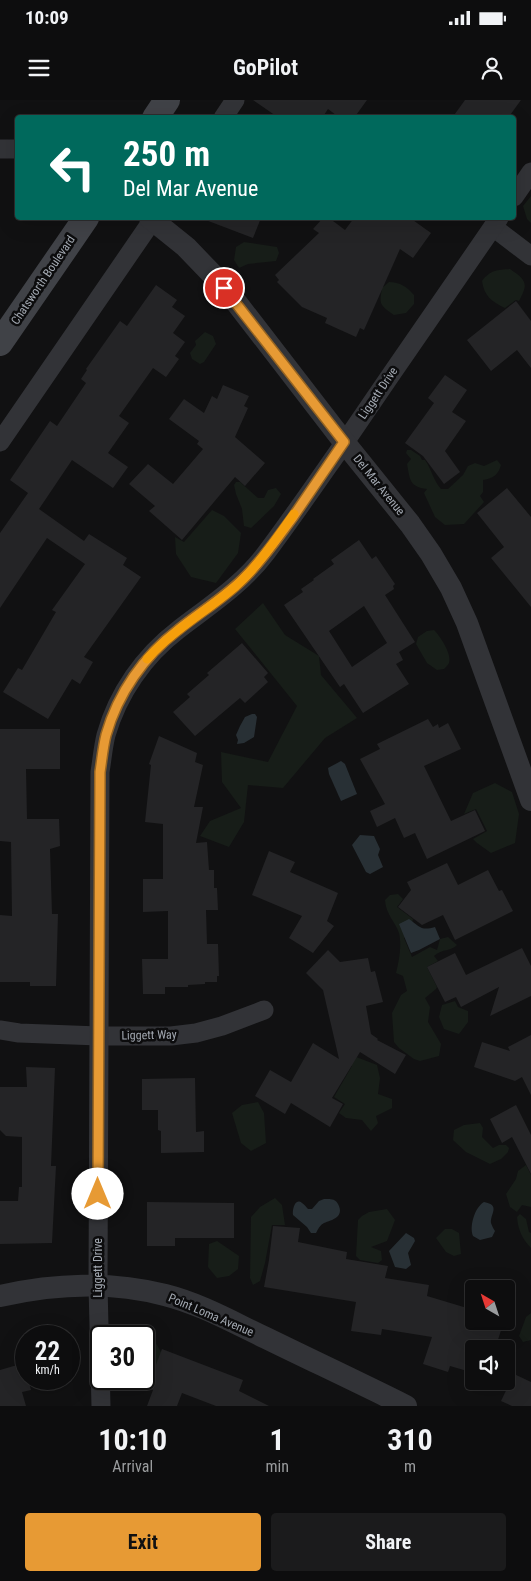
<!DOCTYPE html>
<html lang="en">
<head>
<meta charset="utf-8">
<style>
  body { margin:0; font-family:"Roboto Condensed",sans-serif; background:#1b1b1c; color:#f1f3f6; height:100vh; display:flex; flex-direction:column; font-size:19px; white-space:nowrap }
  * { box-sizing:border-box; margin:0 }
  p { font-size:16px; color:#9a9c9e }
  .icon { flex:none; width:28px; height:28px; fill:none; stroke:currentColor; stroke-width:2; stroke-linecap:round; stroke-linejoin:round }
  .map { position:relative; height:1306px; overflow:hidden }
  .sheet { display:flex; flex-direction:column; background:#0d0d0e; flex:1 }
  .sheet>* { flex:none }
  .guide { position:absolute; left:15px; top:15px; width:501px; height:105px; border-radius:5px; box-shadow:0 5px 20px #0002,0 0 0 1px #2d2d2e; background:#00695c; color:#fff; overflow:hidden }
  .needle { width:32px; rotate:321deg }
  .controls { position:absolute; left:465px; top:1180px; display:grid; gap:10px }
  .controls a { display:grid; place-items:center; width:50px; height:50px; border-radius:5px; background:#0d0d0e; box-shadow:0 5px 20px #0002,0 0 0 1px #2d2d2e; font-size:25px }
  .speed { position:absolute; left:15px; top:1225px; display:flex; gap:10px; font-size:25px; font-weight:700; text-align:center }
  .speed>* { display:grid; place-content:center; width:65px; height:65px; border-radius:50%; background:#0d0d0e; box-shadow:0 5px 20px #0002,0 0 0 1px #2d2d2e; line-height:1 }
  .speed small { font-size:12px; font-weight:400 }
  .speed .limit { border:2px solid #111; border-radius:8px; background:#fff; color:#111 }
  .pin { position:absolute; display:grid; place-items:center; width:42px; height:42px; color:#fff; margin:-21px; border:2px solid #fff; border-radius:50%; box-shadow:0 1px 5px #0007 }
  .me { position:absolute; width:55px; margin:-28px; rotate:0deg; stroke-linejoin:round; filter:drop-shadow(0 0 4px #0008) }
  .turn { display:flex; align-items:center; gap:18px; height:105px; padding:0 25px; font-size:22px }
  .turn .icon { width:65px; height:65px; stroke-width:2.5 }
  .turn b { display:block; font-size:35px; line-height:42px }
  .eta { display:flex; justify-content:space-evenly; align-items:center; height:85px; text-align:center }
  .eta b { font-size:30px; font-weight:700; line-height:35px }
  .cta { display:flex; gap:10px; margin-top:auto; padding:10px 25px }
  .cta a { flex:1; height:58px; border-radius:5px; background:#e79a34; color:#111; font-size:20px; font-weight:700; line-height:58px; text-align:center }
  .cta a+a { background:#1b1b1c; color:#f1f3f6 }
  .status { display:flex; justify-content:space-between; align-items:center; height:35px; padding:0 25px; background:#0d0d0e; direction:ltr }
  .status svg { height:14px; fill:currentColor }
  header { display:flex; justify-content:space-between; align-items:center; height:65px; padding:0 25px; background:#0d0d0e; font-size:22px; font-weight:700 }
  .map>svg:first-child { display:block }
  .green { fill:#171d18 }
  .water { fill:#283035 }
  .building { fill:#242426; fill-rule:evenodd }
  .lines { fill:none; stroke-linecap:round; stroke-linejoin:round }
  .minor { stroke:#323337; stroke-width:19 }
  .tertiary { stroke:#323337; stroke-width:22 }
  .secondary { stroke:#404247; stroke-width:26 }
  .route-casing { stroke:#966422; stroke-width:12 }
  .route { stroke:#e79a34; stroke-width:9 }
  .slow { stroke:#f59e0b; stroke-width:9 }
  .labels { text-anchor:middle; stroke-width:5; stroke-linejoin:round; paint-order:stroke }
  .street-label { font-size:12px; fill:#a3a9b2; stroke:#0c0c0d }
</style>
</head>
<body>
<div class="status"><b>10:09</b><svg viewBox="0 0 49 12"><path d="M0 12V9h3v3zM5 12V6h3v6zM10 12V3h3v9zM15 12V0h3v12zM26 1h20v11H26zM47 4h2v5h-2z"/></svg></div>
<header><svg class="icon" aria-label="menu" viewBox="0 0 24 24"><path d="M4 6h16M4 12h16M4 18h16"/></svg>GoPilot<svg class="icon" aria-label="person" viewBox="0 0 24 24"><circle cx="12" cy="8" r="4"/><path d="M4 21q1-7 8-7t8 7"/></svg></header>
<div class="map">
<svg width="531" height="1306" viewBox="0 0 531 1306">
  <rect width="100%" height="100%" fill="#111112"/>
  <!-- green -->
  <g class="green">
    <path d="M531,96V123L527,119L523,106Z"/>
    <path d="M244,142L277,147L279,153L276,161L248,164L239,168L234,160L236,147Z"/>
    <path d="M510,169C526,180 529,183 519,201L516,200L505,208C492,202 484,196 482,181C490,170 497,170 510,169Z"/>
    <path d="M389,182C400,182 407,187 414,195V204L406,213L394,215C380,205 379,205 382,188Z"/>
    <path d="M205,232L213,236L216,244L204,262L200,264L192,259L190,253L196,245L195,241Z"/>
    <path d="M407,350H411L420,356L422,360H425C432,370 433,380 441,389H448L463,375L468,366L475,363L484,366L497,360L501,365C498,375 494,378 483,380V392L480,396L484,402L464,424L445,425L435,417L424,393L427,389C409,387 410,379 407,364L411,359L406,353Z"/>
    <path d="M236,382H240L258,398H264L268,390L276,388L281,394L274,406L251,428L244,426L242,409L236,394L234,385Z"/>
    <path d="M212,410L224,416L241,433L238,453L216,483L191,477L176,454L175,437L184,442Z"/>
    <path d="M263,503L285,535L319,556L321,575L357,618L325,638L283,688L248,685L244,722L229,747L200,736L210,721L241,708L222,682L221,652L268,662L297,606L235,529Z"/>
    <path d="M434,530C440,536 452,554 449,563C448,565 446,567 444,569L437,570L427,563L416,544L418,537L427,531Z"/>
    <path d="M495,683L512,692L519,714L515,743L491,753L477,743L473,739L487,731L476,709L464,714L473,693Z"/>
    <path d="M398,794L403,799L397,807L413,819L409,835L404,838L412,857L430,847L437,850L440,839L448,837L457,845C450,852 443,848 434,856L438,861L427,867L437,887L436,889L425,898L430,907L428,922L441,944L439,956L420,961L414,959L399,948L394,942L392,913L401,895L407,891L403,876L396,873C399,861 402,846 399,833C395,821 386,815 385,800L390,795Z"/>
    <path d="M455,901L458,907L468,911V922L459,934L444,929L439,917L442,905Z"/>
    <path d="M351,955L377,965L380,978L378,994L392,999V1008L376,1016L378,1023L371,1031L362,1020L346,1018L339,1013L345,1004L334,997L352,966L341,959Z"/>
    <path d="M258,1002L264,1013L266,1043L251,1051L241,1043L232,1013L242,1005Z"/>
    <path d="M480,1023L483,1028L482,1037L493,1048L499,1045H506L509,1048L508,1052L501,1059L490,1064L466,1052L453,1040L454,1030L464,1025Z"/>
    <path d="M526,1065L531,1075V1107L522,1105L517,1112L510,1107L506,1094L516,1079L518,1071Z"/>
    <path d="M275,1098L282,1105L285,1125H272L265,1163L260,1181L253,1185L250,1178L251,1117L260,1107Z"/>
    <path d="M387,1109L395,1120L387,1141L371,1147L381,1151L382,1160L378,1163L360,1160L356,1156L358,1120L362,1116L369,1112Z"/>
    <path d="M520,1114L526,1119L529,1132L531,1133V1148C522,1139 518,1129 517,1117Z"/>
    <path d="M445,1129H452L459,1133L461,1154L454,1156L446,1152L436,1138Z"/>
    <path d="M217,1141L239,1156L238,1169L229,1176L217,1178L208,1167L209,1144Z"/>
    <path d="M531,1213V1240L523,1242L519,1236L526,1217Z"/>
    <path d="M151,1234L162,1254L157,1266L148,1273L144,1267V1236H139Z"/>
  </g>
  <!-- water -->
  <g class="water">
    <path d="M252,614H255L257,617L254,637L244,643L237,644L238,640L236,635L240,626L245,617Z"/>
    <path d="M341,661L345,664L357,694L341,701L329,674L328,668Z"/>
    <path d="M360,735L374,736L380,749L378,755L383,767L370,774L366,772L352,745Z"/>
    <path d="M409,819C420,827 421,831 435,827L440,839L419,850L411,853L399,824Z"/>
    <path d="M324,1099C329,1099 335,1098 338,1104C345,1117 332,1120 324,1123C320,1125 318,1129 316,1133H311L307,1127L293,1115C292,1110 295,1097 302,1103C305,1105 306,1107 308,1109H312L319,1101Z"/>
    <path d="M484,1102C501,1105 490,1114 491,1123C492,1126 493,1128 495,1131L492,1137L480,1140L473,1136C469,1126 475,1107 484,1102Z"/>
    <path d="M406,1133L414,1138L415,1141L408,1153L411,1165L406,1169L395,1167L389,1151Z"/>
  </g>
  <!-- building -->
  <g class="building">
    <path d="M253,0H367L354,18H340L328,9L322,18H279Z"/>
    <path d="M465,0H521L508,18H452Z"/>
    <path d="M203,118H261L253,138L203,119Z"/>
    <path d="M323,118H329L345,130L354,118H410L431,133L413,158L400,149L364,230L360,228L356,237L325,223L327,218L302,207L277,182L279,180L275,175L319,133L313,129Z"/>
    <path d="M156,185L177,200L172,207L185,216L173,233L185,242L175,256L179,259L166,277L153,268L119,316L129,323L108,353L128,367L113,388L72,360L39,409L84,441L89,434L127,458L123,465L141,477L84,557L93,562L80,584L72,579L48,619L3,592L18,568L22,570L56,512L52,510L85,464L47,438L0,508V433L28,393L10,380L50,321L57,326L86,283L81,279L87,270L86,269L120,221L127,226Z"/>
    <path d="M516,201L531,221V268L517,250L491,271L467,240Z"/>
    <path d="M445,275L467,290L452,312L466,321L445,351L460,372L444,384L423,356L405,343L434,303L428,298Z"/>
    <path d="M223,285L249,296L244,306L248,308L235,337L265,363L245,386L235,377L182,440L149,411L155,406L129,384L148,364L173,384L203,349L197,344L199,341L169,319L184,299L204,313L212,296L217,299Z"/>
    <path d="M507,388L531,417V507L491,458L504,447L477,413Z"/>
    <path d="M359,440L372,459L376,456L395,484L393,486L394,489L385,495L415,542L399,552L403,560L396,564L409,584L363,613L344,584L340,587L284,505L303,492L301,489L314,480L313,479L334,464L331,460ZM364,506L387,543L352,567L329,531Z"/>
    <path d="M242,543L268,573L264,577L268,582L245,603L240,598L195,636L173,612L190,597L187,594L209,575L207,573Z"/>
    <path d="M428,619L433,627L438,624L439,628L448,623L461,649L424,666L451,721L475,710L485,731L427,759L415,733L404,738L395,718L377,727L370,711L385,704L360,659L380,649L377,644Z"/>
    <path d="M0,629H60V669H26L27,719H59L60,746L50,749L52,814H58L56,886H30V882H0V815L12,816L11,742L0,741Z"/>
    <path d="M159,636L197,653L195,662L203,665L194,707H203L196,743L207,742L209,770H214V788H217L218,810H206L207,844H218L219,876H217V882H205V884L188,885V887H165V894H143L142,859H168V811L143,812V779H163V724L145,722L151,665L149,664Z"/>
    <path d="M269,751L295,762L290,772L338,793L327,821L334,826L313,853L289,838L302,816L252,795Z"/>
    <path d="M447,763L458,785L488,770L499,791L502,790L513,811L455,840L443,815L422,825L398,807L411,790L407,782Z"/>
    <path d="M522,848L531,866V896L490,916L499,887L461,907L456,897L445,902L427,867L455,853L466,875Z"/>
    <path d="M328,850L340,862L368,858L371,872L375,871L383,902L366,906L371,934L378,939L377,940L406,955L395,974L360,952L332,998L343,1004L330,1027L291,1003L285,1014L255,996L270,970L291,982L313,943L339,959L323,890L306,873Z"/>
    <path d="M531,935V995L522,977L515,981L474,967L482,942L510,951L508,947Z"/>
    <path d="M26,967L55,968L51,1066H56L52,1143L0,1144V1101H18L19,1087H22V1037L6,1036L0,1030V987H27Z"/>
    <path d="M195,978L196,1032L204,1031V1052L161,1053V1031L158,1030V1010H142V979Z"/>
    <path d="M516,1005L531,1035V1074L512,1037L502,1043L490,1019Z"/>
    <path d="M147,1102L234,1103V1138H175V1146H147Z"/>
    <path d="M273,1126L300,1128L298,1142L347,1152L346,1159L388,1166L385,1178L429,1185L427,1196L467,1208L474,1186L482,1189H474V1221H504L495,1249H474V1273L450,1266L448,1272L423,1264L432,1237L382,1229L381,1235L351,1231L356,1202L264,1187L269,1160Z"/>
    <path d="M162,1249L243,1280L239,1291L269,1306H216L182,1293L177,1306H147L153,1290L147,1288Z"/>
    <path d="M24,1263L26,1279H28L31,1290L22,1292L26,1306H0V1270Z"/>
    <path d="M514,1274L531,1282V1306H512L501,1301Z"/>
  </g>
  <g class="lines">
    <!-- minor -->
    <g class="minor">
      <path d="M223,18L235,0"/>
      <path d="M0,49H18"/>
      <path d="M514,97L531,72"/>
      <path d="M493,127L531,156"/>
      <path d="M0,342L154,118"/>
      <path d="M0,930L19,933L99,936H171L196,933L222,926L264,910"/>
      <path d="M101,1306L98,1186L100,672C102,660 103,647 106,635C118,593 144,556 178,530C209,506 242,485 266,453C293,417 319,379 345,342C396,267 448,192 499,118"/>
    </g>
    <!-- tertiary -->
    <g class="tertiary">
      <path d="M150,118L186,147L212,174L236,202L344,342L410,424L431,454L451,488L467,523L531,700"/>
      <path d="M0,1196C53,1184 112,1181 165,1195C201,1204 234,1223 266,1238C313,1261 360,1283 406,1306"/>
    </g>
    <!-- secondary -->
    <g class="secondary">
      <path d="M155,18L167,0"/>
      <path d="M0,243L86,118"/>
    </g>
  </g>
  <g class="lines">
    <defs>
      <path id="route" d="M98,1094L100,672C102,659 103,647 106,635C118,593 144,556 178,530C200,512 226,497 246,476C264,458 278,437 293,417C310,392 327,367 344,342L224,188"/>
    </defs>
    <!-- route casing -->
    <use href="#route" class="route-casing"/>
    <!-- route -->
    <use href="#route" class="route"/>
    <!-- slow -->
    <path class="slow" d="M147,559C173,530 207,511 236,486C259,465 276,439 294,414"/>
  </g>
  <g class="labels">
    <!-- street labels -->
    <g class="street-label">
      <text transform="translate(43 180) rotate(-56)" y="4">Chatsworth Boulevard</text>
      <text transform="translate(378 293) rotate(-56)" y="4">Liggett Drive</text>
      <text transform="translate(379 385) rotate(51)" y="4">Del Mar Avenue</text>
      <text transform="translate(149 935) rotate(-1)" y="4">Liggett Way</text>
      <text transform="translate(98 1168) rotate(-90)" y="4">Liggett Drive</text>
      <text transform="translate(211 1215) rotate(23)" y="4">Point Loma Avenue</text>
    </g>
  </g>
</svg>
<div class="controls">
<a><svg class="needle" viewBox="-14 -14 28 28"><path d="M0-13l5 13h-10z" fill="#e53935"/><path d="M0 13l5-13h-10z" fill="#9a9c9e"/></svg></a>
<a><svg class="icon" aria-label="sound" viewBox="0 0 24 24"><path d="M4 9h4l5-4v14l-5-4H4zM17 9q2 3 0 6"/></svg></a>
</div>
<div class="speed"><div>22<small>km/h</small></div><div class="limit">30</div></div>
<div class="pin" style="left:224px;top:188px;background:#d93025"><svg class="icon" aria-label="arrive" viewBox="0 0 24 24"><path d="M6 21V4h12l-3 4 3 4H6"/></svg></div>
<svg class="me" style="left:98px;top:1094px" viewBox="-20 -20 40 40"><circle r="19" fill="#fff"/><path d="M0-13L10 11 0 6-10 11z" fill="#e79a34"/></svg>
<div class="guide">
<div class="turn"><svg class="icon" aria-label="left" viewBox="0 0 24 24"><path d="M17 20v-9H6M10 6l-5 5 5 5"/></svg><div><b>250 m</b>Del Mar Avenue</div></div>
</div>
</div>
<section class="sheet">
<div class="eta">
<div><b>10:10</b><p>Arrival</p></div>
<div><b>1</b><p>min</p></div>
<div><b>310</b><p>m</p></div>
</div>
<div class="cta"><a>Exit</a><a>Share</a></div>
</section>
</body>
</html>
